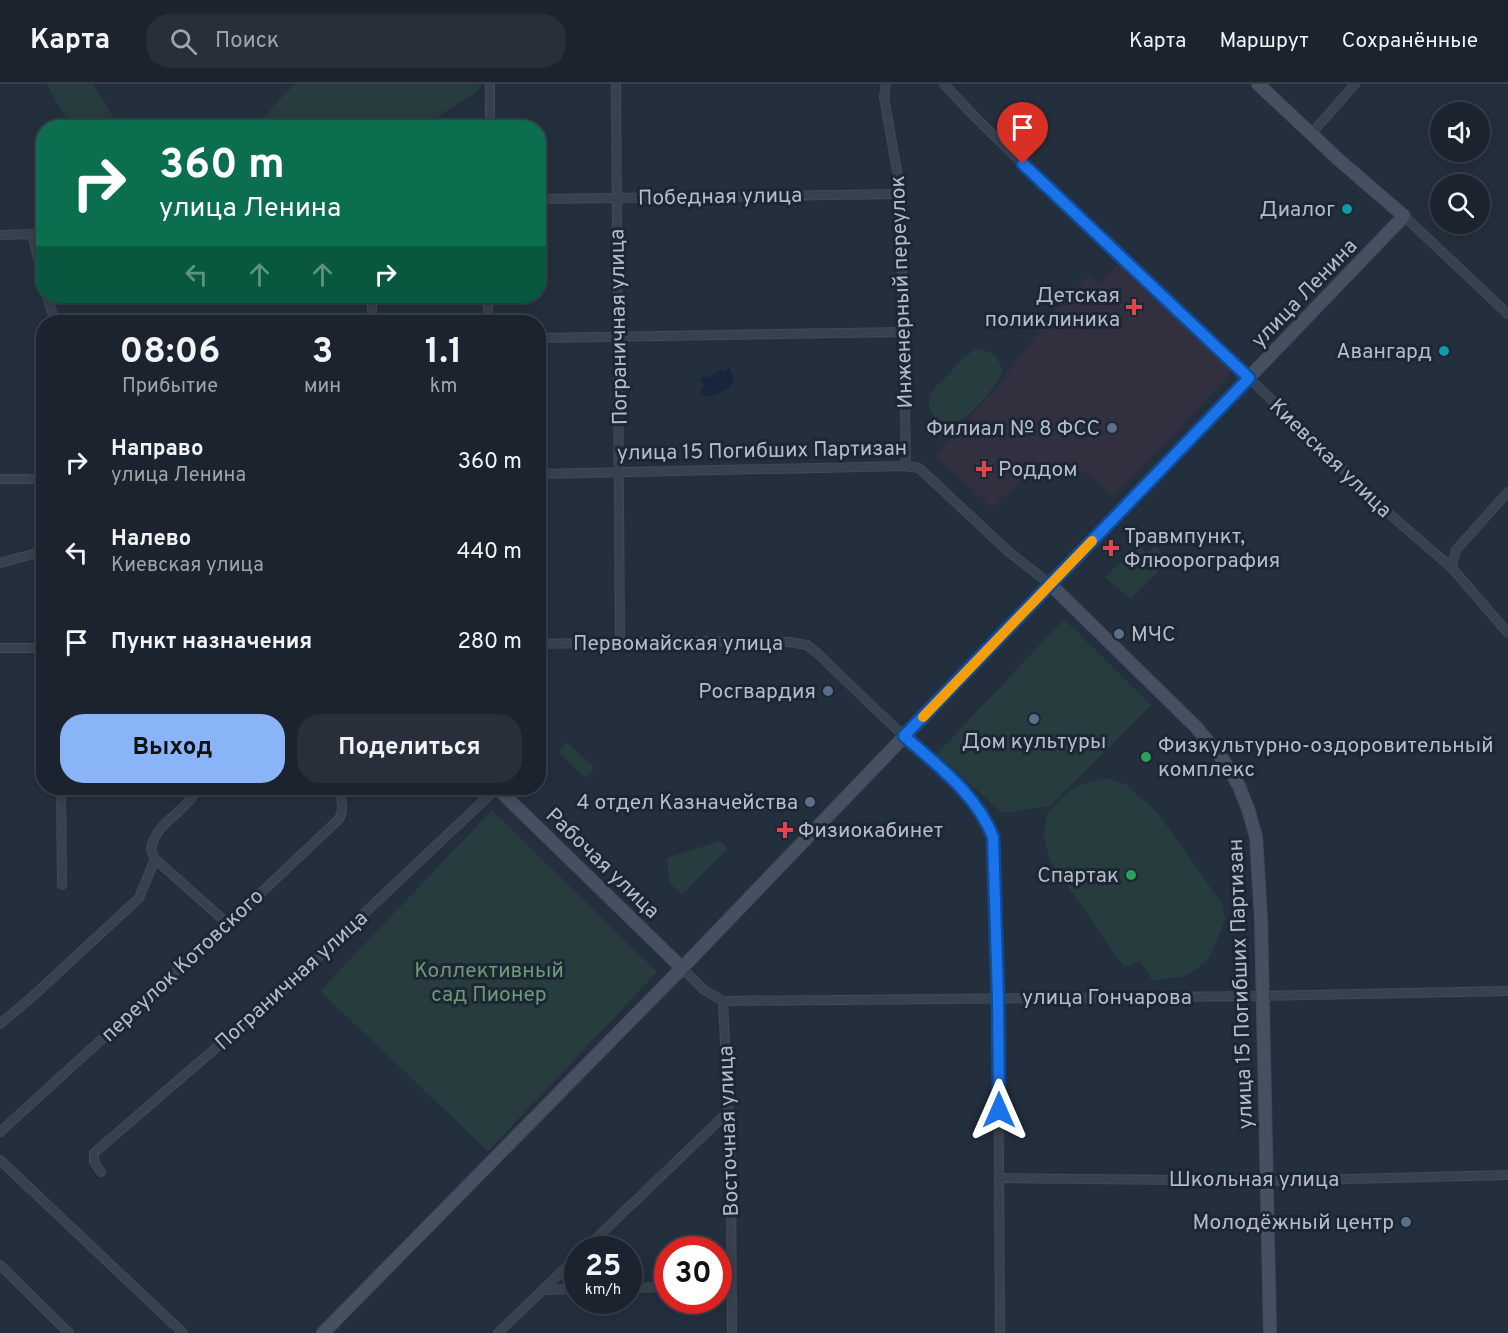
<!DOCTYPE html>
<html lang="ru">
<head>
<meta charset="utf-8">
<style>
  body { margin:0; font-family:Overpass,sans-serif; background:#282f3a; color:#f1f3f6; height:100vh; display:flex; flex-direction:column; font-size:22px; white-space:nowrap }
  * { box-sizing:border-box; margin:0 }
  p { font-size:20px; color:#a0a4aa }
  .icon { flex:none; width:33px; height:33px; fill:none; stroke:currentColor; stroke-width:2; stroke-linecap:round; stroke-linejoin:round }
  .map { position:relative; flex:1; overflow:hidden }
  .sheet { position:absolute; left:36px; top:231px; width:510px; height:480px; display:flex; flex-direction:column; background:#1b232e; border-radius:24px; box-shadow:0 3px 15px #0003,0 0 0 2px #39404a }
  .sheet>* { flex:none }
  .top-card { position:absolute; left:36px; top:36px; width:510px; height:183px; border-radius:24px; box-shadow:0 3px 15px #0003,0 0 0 2px #39404a; background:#0b6e4f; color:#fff; overflow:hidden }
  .buttons { position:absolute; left:1430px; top:18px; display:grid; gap:12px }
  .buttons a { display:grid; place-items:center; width:60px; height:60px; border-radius:50%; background:#1b232e; box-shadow:0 3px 15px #0003,0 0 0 2px #39404a; font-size:30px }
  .speed { position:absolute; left:564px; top:1152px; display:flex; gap:12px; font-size:30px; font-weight:700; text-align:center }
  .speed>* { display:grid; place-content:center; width:78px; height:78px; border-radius:50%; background:#1b232e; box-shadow:0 3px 15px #0003,0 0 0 2px #39404a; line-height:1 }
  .speed small { font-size:15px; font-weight:400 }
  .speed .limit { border:9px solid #d22; background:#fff; color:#111 }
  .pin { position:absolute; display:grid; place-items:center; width:51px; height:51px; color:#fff; margin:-62px -26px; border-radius:50% 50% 50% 0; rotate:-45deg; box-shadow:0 0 6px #0007 }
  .pin .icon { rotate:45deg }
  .me { position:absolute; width:66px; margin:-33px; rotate:0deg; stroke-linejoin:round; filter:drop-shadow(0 0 4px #0008) }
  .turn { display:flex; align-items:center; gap:21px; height:126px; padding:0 24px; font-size:27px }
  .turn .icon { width:78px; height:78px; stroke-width:2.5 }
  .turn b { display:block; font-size:42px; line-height:51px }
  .lanes { display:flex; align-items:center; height:57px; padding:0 24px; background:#0003; justify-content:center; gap:30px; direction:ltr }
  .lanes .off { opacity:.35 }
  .eta { display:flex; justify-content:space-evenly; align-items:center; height:102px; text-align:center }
  .eta b { font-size:36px; font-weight:700; line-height:42px }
  .primary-button { display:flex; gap:12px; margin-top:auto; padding:12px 24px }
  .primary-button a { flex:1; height:69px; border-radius:24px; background:#8ab4f8; color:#111; font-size:24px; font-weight:700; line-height:69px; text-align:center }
  .primary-button a+a { background:#282f3a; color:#f1f3f6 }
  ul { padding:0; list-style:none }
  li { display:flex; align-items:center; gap:18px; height:90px; padding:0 24px }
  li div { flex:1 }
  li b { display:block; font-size:22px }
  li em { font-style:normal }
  header { display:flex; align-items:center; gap:36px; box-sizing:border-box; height:84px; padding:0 30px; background:#1b232e; border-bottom:2px solid #39404a }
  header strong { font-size:28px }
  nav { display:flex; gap:33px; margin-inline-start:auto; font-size:21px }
  .search { width:420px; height:54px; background:#282f3a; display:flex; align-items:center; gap:15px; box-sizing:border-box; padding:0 21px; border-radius:24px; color:#a0a4aa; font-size:22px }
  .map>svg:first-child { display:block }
  .medical { fill:#32303f }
  .green { fill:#263c3f }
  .water { fill:#17263c }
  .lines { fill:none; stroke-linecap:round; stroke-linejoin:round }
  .street-casing { stroke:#414a57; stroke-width:10 }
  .secondary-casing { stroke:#414a57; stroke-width:14 }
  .street { stroke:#38414e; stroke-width:8 }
  .secondary { stroke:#465061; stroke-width:12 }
  .route-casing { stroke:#114b97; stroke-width:15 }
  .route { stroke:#1a73e8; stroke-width:10 }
  .slow { stroke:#f59e0b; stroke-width:10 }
  .culture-dot { fill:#0f9aa8; stroke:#1d2633; stroke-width:2 }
  .health-dot { fill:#e0444e; stroke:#1d2633; stroke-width:2 }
  .service-dot { fill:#5c6f8a; stroke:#1d2633; stroke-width:2 }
  .leisure-dot { fill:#2e9e5b; stroke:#1d2633; stroke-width:2 }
  .labels { text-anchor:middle; stroke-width:6; stroke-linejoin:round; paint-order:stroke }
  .street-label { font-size:21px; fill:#b4bcc9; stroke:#1d2633 }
  .poi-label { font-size:21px; fill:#b4bcc9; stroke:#1d2633; text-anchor:end }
  .park-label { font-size:21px; fill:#6b9a76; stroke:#1d2633 }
</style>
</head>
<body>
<header>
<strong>Карта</strong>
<div class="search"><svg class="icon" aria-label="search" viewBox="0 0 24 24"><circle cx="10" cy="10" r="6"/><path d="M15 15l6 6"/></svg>Поиск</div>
<nav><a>Карта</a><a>Маршрут</a><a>Сохранённые</a></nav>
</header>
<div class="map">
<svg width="1508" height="1249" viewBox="0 0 1508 1249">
  <rect width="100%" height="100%" fill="#242f3e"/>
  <!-- medical -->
  <path class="medical" d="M1121,178L1233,287L1114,413L1091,391L1057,380L1035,385L992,423L935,371L993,308L1056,226L1089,191L1099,200Z"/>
  <!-- green -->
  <g class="green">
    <path d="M46,0H93L113,32L116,43H72Z"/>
    <path d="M296,0H482L475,9L440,31L434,43H253C269,31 279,13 296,0Z"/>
    <path d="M977,265C993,267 998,273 1003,287C997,301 968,337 953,340C937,343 924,323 931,309C935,303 942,297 947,292C956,281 964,271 977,265Z"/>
    <path d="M1139,462L1147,470L1155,462L1169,476L1131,515L1105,493Z"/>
    <path d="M1064,535L1151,621L1050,722L1002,729L937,670Z"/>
    <path d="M567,658L594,684L585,694L558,668Z"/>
    <path d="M1105,694L1125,700L1157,728L1222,820L1225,836L1210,872L1196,886L1181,893L1152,896L1140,877L1124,883L1050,777L1044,752L1047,731L1060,715L1069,707L1082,700Z"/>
    <path d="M492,726L657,888L488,1067L320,907Z"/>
    <path d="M720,757L728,765L682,811L669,798L667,774Z"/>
  </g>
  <!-- water -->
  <path class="water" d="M729,283L734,295L730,304L711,313L700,310L704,300L700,297L701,293L705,292L709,294L720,285L724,287Z"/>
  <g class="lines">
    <defs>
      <g id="street">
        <path d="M616,0L620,558"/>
        <path d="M886,0L884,13L901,110L906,382"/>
        <path d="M944,0L975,33L1071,127L1173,221L1394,434L1452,484L1508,549"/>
        <path d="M490,44V0"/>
        <path d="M1312,49L1355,0"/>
        <path d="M538,115L901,110"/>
        <path d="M1404,132L1508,230"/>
        <path d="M0,151L32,150L44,199"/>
        <path d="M47,212L55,238"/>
        <path d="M372,212V238"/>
        <path d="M488,238V212"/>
        <path d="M538,254L904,248"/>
        <path d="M538,390L906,382L919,384L1009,468L1051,501"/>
        <path d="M0,395H44"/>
        <path d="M0,479L44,467"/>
        <path d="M1452,484L1456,466L1508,408"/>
        <path d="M538,560L685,557L789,558L807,561L817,569L871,621L972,716L986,735L993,753L998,914L1000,1249"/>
        <path d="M0,564H44"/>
        <path d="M61,704L62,801"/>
        <path d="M197,704C188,728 154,738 151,766L155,775L228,840"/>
        <path d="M682,884L704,906L723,917L1262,912L1508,907"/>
        <path d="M723,917L731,1080L732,1249"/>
        <path d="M0,940L33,912L139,814L155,775"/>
        <path d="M0,1048L228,840L339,735C345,725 341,714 338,704"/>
        <path d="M0,1076L183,1249"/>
        <path d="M101,1088L94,1078V1069L283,906L497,704"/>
        <path d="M1000,1094L1266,1097L1508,1091"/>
        <path d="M584,1166L729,1027"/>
        <path d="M0,1181L69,1249"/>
        <path d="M718,1202L731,1201"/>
        <path d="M628,1204L668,1203"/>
        <path d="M542,1206L578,1205"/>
        <path d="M498,1249L578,1172"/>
      </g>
      <g id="secondary">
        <path d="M1051,501L1196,643L1224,677L1239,702L1249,728L1256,753L1261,835L1270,1249"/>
        <path d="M497,704L682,884"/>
        <path d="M323,1249L682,884L1404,132L1339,76L1258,0"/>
      </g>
    </defs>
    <!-- street casing -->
    <use href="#street" class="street-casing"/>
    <!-- secondary casing -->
    <use href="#secondary" class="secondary-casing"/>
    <!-- street -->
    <use href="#street" class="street"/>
    <!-- secondary -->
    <use href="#secondary" class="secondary"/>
  </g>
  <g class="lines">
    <defs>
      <path id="route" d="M999,1026L998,914L993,753C977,711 937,681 904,652L1249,294L1023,80"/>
    </defs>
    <!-- route casing -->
    <use href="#route" class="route-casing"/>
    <!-- route -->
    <use href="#route" class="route"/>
    <!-- slow -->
    <path class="slow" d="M923,633L1092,457"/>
  </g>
  <!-- markers -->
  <g class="culture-dot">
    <circle cx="1347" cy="125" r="6"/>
    <circle cx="1444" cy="267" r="6"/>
  </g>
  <g class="health-dot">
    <path d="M1131 214h6v6h6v6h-6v6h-6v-6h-6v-6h6z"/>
    <path d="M981 376h6v6h6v6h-6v6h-6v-6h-6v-6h6z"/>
    <path d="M1108 455h6v6h6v6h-6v6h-6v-6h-6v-6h6z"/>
    <path d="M782 737h6v6h6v6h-6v6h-6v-6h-6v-6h6z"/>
  </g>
  <g class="service-dot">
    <circle cx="1112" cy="344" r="6"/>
    <circle cx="1119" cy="550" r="6"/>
    <circle cx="828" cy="607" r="6"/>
    <circle cx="1034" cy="635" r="6"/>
    <circle cx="810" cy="718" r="6"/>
    <circle cx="1406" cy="1138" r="6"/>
  </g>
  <g class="leisure-dot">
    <circle cx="1146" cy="673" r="6"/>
    <circle cx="1131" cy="791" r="6"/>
  </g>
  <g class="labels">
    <!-- street labels -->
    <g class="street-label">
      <text transform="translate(720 112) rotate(-1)" y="7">Победная улица</text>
      <text transform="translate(901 208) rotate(-92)" y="7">Инженерный переулок</text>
      <text transform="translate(1304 209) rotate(-46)" y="7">улица Ленина</text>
      <text transform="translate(618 243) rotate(-91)" y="7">Пограничная улица</text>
      <text transform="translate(762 366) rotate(-1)" y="7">улица 15 Погибших Партизан</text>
      <text transform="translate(1331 374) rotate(44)" y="7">Киевская улица</text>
      <text x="678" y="566">Первомайская улица</text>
      <text transform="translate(603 779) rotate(44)" y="7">Рабочая улица</text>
      <text transform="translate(182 881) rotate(-43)" y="7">переулок Котовского</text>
      <text transform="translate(291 896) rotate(-42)" y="7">Пограничная улица</text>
      <text transform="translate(1240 900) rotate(-92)" y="7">улица 15 Погибших Партизан</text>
      <text x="1107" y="920">улица Гончарова</text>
      <text transform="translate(728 1047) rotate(-92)" y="7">Восточная улица</text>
      <text x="1254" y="1102">Школьная улица</text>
    </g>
    <!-- poi labels -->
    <g class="poi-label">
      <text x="1335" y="132">Диалог</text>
      <text x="1120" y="218">Детская<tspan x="1120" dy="24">поликлиника</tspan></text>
      <text x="1432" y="274">Авангард</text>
      <text x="1100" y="351">Филиал № 8 ФСС</text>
      <text x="998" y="392" text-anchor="start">Роддом</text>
      <text x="1124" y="459" text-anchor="start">Травмпункт,<tspan x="1124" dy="24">Флюорография</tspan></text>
      <text x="1131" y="557" text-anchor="start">МЧС</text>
      <text x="816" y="614">Росгвардия</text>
      <text x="1034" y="664" text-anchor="middle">Дом культуры</text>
      <text x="1158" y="668" text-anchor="start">Физкультурно-оздоровительный<tspan x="1158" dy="24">комплекс</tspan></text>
      <text x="798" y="725">4 отдел Казначейства</text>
      <text x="798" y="753" text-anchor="start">Физиокабинет</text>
      <text x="1119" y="798">Спартак</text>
      <text x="1394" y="1145">Молодёжный центр</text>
    </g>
    <!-- park labels -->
    <g class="park-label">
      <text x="489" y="893">Коллективный<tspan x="489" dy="24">сад Пионер</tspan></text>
    </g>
  </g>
</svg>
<div class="buttons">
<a><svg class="icon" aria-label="sound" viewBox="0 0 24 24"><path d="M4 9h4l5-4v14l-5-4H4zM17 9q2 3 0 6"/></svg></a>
<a><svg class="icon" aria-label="search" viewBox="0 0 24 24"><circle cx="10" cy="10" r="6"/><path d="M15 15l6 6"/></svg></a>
</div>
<div class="speed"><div>25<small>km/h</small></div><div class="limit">30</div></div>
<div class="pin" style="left:1023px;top:80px;background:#d93025"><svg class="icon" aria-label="arrive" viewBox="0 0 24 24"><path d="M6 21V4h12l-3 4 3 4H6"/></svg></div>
<svg class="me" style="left:999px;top:1026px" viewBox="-20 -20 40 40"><path d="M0-17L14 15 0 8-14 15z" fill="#1a73e8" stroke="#fff" stroke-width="4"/></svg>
<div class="top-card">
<div class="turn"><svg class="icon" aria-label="right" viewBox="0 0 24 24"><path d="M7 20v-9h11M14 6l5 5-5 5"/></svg><div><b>360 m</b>улица Ленина</div></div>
<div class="lanes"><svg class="icon off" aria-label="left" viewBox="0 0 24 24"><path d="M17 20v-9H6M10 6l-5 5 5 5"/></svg><svg class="icon off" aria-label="ahead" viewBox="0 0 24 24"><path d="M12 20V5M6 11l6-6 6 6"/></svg><svg class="icon off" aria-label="ahead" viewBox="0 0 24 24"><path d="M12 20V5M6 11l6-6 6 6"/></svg><svg class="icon" aria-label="right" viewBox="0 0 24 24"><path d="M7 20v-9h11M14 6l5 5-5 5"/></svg></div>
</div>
<section class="sheet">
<div class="eta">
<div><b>08:06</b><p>Прибытие</p></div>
<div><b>3</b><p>мин</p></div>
<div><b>1.1</b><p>km</p></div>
</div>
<ul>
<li><svg class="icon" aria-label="right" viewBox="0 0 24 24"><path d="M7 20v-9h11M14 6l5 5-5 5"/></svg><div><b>Направо</b><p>улица Ленина</p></div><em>360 m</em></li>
<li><svg class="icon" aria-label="left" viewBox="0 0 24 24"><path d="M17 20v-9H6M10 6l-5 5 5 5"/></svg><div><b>Налево</b><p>Киевская улица</p></div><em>440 m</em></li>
<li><svg class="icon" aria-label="arrive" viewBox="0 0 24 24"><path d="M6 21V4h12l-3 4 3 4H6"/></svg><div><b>Пункт назначения</b></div><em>280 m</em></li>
</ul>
<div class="primary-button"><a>Выход</a><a>Поделиться</a></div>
</section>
</div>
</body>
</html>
